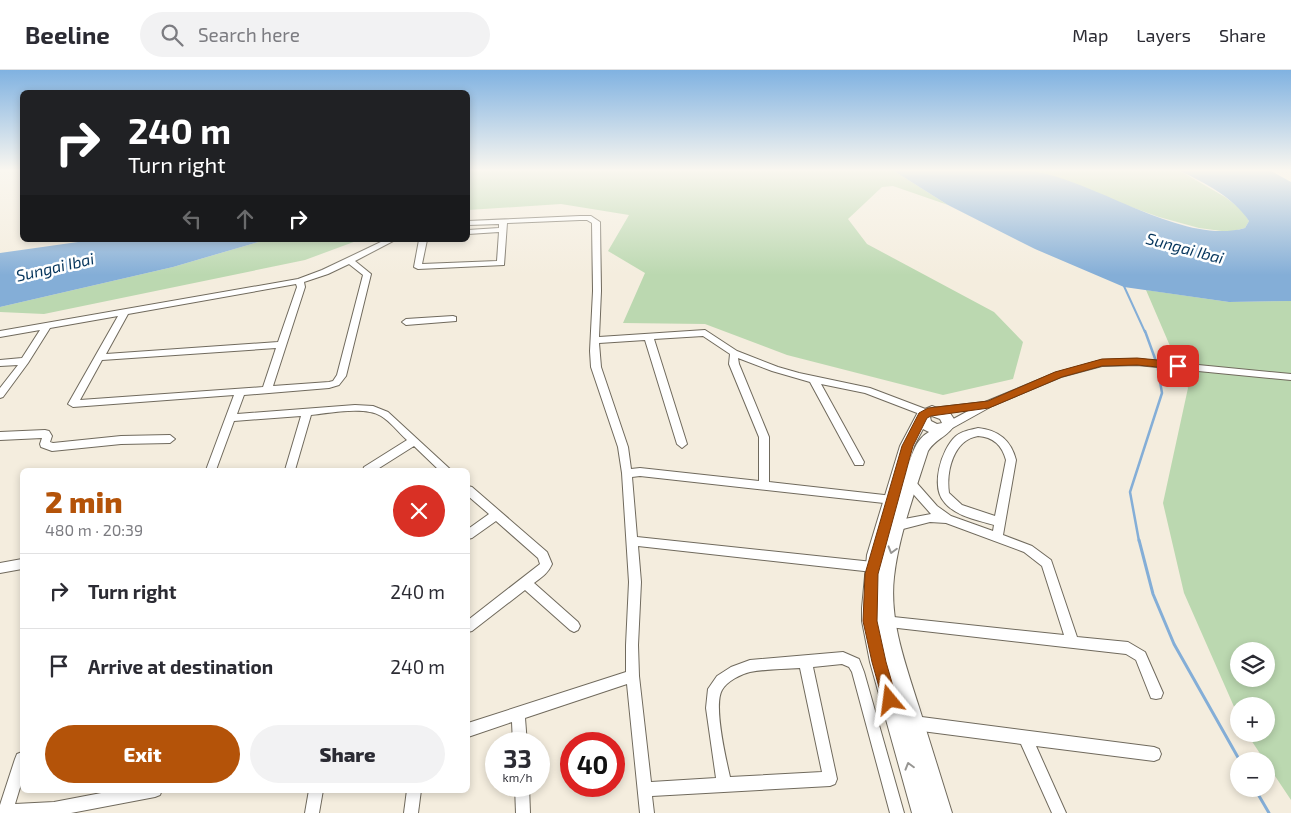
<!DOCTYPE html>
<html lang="en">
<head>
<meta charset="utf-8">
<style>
  body { margin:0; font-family:"Exo 2",sans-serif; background:#f2f2f3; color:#2b2b33; height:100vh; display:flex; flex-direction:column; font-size:19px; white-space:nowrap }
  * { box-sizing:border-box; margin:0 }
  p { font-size:16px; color:#7c7c81 }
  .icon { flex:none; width:28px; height:28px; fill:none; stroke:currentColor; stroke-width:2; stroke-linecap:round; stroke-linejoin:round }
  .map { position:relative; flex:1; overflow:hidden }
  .drawer { position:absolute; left:20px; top:398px; width:450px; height:325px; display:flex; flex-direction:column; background:#fff; border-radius:8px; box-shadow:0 2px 8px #0003 }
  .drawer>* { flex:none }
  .top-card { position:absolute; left:20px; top:20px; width:450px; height:152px; border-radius:8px; box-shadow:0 2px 8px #0003; background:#202124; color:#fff; overflow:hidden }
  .fabs { position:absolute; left:1230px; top:572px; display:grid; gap:10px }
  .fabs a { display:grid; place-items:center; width:45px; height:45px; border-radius:50%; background:#fff; box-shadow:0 2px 8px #0003; font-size:25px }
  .speed { position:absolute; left:485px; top:662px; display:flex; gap:10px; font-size:25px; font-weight:700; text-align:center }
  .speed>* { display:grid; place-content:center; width:65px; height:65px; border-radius:50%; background:#fff; box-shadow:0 2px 8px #0003; line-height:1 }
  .speed small { font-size:12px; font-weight:400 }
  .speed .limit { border:8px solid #d22; background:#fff; color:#111 }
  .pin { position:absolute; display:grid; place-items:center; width:42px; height:42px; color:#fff; margin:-21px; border-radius:10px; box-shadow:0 2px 8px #0006 }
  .me { position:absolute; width:55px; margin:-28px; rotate:344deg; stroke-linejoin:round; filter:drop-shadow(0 0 4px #0008) }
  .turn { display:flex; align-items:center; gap:18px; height:105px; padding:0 25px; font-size:22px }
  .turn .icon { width:65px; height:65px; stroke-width:2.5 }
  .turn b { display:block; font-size:35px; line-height:42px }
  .lanes { display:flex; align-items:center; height:48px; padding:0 25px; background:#0003; justify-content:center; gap:25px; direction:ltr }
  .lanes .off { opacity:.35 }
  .round { display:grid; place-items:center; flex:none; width:52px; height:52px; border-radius:26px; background:#f2f2f3 }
  .summary { display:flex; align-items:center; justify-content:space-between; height:85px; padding:0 25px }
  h1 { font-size:30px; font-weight:800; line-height:38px; color:#b45309 }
  .action { display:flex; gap:10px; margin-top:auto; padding:10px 25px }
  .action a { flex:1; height:58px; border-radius:30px; background:#b45309; color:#fff; font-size:20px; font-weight:800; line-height:58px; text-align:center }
  .action a+a { background:#f2f2f3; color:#2b2b33 }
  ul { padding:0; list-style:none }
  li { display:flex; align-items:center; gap:15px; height:75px; padding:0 25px; border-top:1px solid #e1e1e2 }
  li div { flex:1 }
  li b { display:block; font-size:19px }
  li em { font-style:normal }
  header { display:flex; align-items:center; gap:30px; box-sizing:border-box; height:70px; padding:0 25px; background:#fff; border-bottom:1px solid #e1e1e2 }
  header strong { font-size:24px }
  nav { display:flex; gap:28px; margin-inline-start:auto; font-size:18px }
  .search { width:350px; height:45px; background:#f2f2f3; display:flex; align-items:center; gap:12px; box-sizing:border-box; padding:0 18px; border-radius:28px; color:#7c7c81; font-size:19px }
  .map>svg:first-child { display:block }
  .green { fill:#bbd8b0; fill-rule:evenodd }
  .water { fill:#84aed7 }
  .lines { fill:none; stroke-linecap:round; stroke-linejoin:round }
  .stream-far2 { stroke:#84aed7; stroke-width:2 }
  .stream-far1 { stroke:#84aed7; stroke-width:2.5 }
  .stream { stroke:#84aed7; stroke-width:3 }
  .street-casing { stroke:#706a5d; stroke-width:2 }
  .secondary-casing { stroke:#706a5d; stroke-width:2 }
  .street { fill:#fff; fill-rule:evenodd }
  .secondary { fill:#fff; fill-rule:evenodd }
  .oneway { stroke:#979693 }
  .route { fill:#b45309; stroke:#753606 }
  .labels { text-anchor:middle; stroke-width:5; stroke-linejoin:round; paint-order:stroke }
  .far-water-label { font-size:16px; font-style:italic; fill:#05355c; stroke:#fff }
</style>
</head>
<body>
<header>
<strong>Beeline</strong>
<div class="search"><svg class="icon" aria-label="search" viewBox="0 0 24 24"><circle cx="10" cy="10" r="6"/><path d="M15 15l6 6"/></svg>Search here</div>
<nav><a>Map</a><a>Layers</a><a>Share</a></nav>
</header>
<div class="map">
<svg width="1291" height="743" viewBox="0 0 1291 743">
  <rect width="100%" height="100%" fill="#f4edde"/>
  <!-- green -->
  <g class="green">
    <path d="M468,101H894L948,135L893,116L882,117L848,149L867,174L994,242L1023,272L1013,309L943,325L787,285L705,254L623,253L645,203L608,181L629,145L561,134L468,140Z"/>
    <path d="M1031,101H1180L1225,127L1242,140L1249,151L1245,158L1229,162L1199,158L1159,147Z"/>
    <path d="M265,170H359L305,190L44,244L0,242V237L173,197Z"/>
    <path d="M1146,220L1229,232L1291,231V730L1247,664H1266V636H1239V648L1184,523L1163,433L1188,318ZM1239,581H1266V609H1239Z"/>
  </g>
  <!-- water -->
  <g class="water">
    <path d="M894,101C926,101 958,101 989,101C1003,101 1018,99 1031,101C1096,110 1182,176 1245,158L1249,151C1233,127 1205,113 1180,101H1271L1291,112V231L1229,232L1124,217L1035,179L948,135Z"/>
    <path d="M92,170H265L173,197L0,237V183Z"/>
  </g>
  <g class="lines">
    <!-- stream-far2 -->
    <path class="stream-far2" d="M1123,214L1145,262"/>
    <!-- stream-far1 -->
    <path class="stream-far1" d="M1139,471L1130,422L1162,323L1157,294L1145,261"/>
    <!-- stream -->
    <g class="stream">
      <path d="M1139,470L1153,524L1174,574L1240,691"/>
      <path d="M1255,719L1269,743"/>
    </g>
    <defs>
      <g id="street">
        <path d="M580,146H591L600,152L601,221L599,267L705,260L737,281L778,297L799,303L870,318L928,340L932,338L985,332L1055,303L1102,290L1137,289L1291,304V310L1137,295L1102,296L1061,307L992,336L947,361L944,360L942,357L944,354L970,340L929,344L925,346L865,323L821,314L864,392L863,395H855L810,312L772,301L738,288L739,294L769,367V412L893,426L897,427L898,430L897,433L893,434L640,406L632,407L637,467L873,492L877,493L879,497L877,501L873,502L638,476L641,512L638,575L639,606L651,712L716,708L706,638L708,619L717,606L731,597L750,590L843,582L859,589L864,602L904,743H890L852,602L849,597L842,594L813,597L837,709L835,714L830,716L652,726L654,743H640L627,614L525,648L527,674H513L512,652L468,667V653L626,602V575L629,512L622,403L618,377L591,297L590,281L593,221L592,153L587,150H580L507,153L504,195L418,199L414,197L419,170H427L422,194L497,191L499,162L468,164V160L499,158V154L468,155V151ZM703,266L730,284L729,294L759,367V411L640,398L631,399L628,377L601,297L599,273L645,270L677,374L682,378L687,374L654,269ZM800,598L822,702L730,707C726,689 713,635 722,620C727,611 741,604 750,602C767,599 784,599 800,598Z"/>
        <path d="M385,170H395L355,191L371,204L346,306L339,315L329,318L244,325L237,344L355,335L373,336L388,342L451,400H439L414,376L376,400H363L364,397L407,370C399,363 391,352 381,346C365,336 330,343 311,345L295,400H285L301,346L234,351L216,400H206L234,325L73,337L68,334L118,246L50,258L28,293L3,327L0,328V318L18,295L0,296V290L22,288L40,260L0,267V261L298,209L322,200ZM349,194L363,205L337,305L333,311L329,312L273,316L305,217L304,212L328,204ZM296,214L297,217L278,272L106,284L128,244ZM276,278L263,317L80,330L102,290Z"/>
        <path d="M453,246L456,247V251L406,255L402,252L406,249Z"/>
        <path d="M978,358C998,360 1011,370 1016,390L1003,465L1032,476L1051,490L1077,567L1128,572L1145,582L1163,623L1161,628L1156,629L1151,628L1136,590L1126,584L880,556L878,552L880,548L884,546L1064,565L1042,496L1024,482L946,453L930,452L899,460L895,458L893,455L895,452L899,450L931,444L907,417L906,414L907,411H915L937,436L951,446L993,461L994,455C978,450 957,447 945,433C930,418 941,379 956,366C962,361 970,360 978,358ZM978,366C993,367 1002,375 1006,390L995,446L962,435L949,423C946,402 953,370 978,366Z"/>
        <path d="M45,360L49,361L52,366L50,372L53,373L121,366L170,365L175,369L170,373L121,374L52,381L41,377L40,374L42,368L0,370V362Z"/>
        <path d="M468,416L472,417L547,482L552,494C548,503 542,507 534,513L578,552L580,556L578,560L574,562L570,560L525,520L472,561L468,562V550L540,494L538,488L496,451L472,468L468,469V459L489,444L468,426Z"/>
        <path d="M22,489V499L0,503V493Z"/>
        <path d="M914,646L1154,677L1159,679L1161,684L1159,689L1154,691L1036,676L1066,743H1052L1021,674L914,660L909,658L907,653L909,648Z"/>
        <path d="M22,682V711L15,734L54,732L117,720H162L160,725L155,727L71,743H0V735L15,689L17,684Z"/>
        <path d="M515,716H529L530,743H516Z"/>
        <path d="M309,720H323L319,743H305Z"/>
        <path d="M407,720H421L418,743H404Z"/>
      </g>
      <path id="secondary" d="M932,336L950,343L956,352C950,366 936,368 928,381C915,422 899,464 894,507C889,551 906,595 919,637C930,672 941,708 952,743H912L870,592L862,551V538L867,485L900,376L918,342ZM932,346L940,349L942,353L937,354L931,351L930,347ZM923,359L929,362C912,371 909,397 903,414L914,376Z"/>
    </defs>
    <!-- street casing -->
    <use href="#street" class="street-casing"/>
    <!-- secondary casing -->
    <use href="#secondary" class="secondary-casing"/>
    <!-- street -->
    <use href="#street" class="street"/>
    <!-- secondary -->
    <use href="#secondary" class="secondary"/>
  </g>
  <!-- one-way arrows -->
  <defs><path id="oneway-chevron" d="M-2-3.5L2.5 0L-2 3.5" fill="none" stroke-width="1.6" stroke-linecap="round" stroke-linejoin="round" transform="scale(1.25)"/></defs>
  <g class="oneway">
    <use href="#oneway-chevron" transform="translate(892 480) rotate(106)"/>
    <use href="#oneway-chevron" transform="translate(909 696) rotate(-106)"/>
  </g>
  <!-- sky -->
  <linearGradient id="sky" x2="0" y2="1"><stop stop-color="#80b2e1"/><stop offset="0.49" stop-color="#faf7f0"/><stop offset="1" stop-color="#faf7f0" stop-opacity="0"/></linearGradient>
  <rect width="1291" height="205" fill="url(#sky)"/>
  <!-- route -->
  <path class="route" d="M1137,288L1178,292L1183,296L1178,299L1137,295L1102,296L1062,307L989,338L931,346L927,348L913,376L878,504L877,551L886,592L897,630L895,635L890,637L884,635L872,592L863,551L865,504L902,376L919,343L928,338L988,331L1055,302L1102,289Z"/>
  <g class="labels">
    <!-- far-water labels -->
    <g class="far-water-label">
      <text transform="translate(1185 178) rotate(15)" y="6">Sungai Ibai</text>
      <text transform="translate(55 197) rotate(-13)" y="6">Sungai Ibai</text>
    </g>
  </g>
</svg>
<div class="fabs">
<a><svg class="icon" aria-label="layers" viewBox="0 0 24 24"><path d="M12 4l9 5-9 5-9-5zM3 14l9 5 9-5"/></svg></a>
<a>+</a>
<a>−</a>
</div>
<div class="speed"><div>33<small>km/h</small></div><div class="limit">40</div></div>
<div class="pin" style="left:1178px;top:296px;background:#d93025"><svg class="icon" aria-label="arrive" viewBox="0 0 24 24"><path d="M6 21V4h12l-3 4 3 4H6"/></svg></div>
<svg class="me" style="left:890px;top:630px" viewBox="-20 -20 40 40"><path d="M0-17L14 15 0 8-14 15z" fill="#b45309" stroke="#fff" stroke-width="4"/></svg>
<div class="top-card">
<div class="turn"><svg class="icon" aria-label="right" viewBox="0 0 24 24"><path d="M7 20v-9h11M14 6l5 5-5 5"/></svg><div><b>240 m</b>Turn right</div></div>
<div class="lanes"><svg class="icon off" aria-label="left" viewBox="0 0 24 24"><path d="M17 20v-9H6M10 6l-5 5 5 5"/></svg><svg class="icon off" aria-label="ahead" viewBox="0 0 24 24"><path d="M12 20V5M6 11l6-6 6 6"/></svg><svg class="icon" aria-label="right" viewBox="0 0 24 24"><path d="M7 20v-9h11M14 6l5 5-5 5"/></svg></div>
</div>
<section class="drawer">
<div class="summary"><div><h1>2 min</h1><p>480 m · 20:39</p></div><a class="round" style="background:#d93025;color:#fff"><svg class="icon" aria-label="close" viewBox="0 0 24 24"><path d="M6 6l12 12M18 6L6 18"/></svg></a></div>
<ul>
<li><svg class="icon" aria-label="right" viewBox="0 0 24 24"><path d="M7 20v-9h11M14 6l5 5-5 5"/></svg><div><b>Turn right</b></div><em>240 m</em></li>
<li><svg class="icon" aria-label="arrive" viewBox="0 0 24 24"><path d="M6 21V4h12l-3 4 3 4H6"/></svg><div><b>Arrive at destination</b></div><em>240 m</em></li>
</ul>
<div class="action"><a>Exit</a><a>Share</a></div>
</section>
</div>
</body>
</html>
